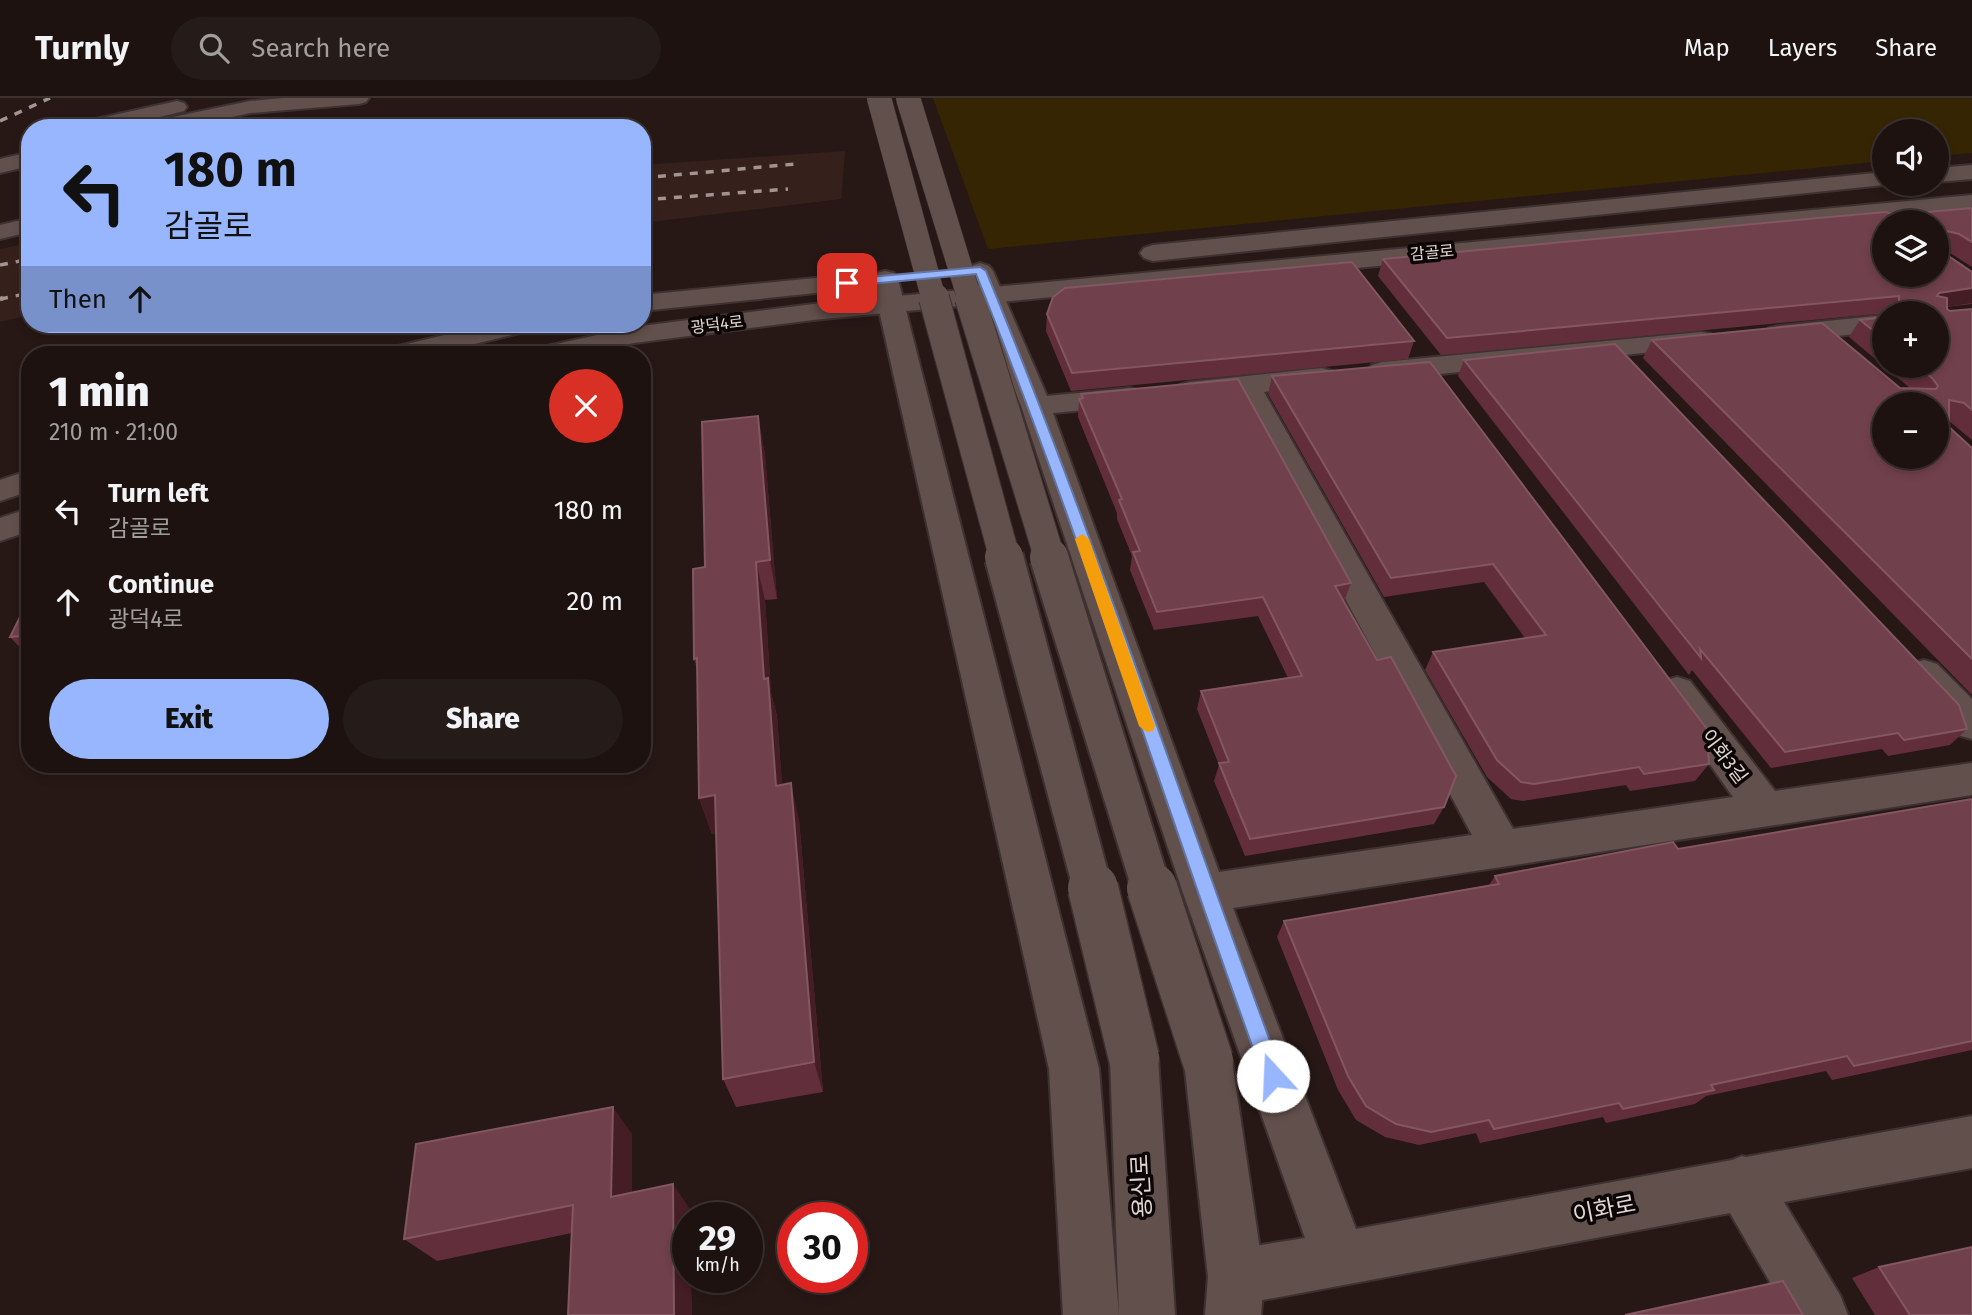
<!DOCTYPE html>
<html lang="en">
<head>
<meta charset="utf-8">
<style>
  body { margin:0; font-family:"Fira Sans","Noto Sans KR",sans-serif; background:#251b19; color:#f1f3f6; height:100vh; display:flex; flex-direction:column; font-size:26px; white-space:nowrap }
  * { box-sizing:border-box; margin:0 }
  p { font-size:23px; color:#a09e9f }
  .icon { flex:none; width:38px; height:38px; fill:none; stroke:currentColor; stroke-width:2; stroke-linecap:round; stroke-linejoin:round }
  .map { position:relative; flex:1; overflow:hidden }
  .sheet { position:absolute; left:21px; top:248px; width:630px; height:427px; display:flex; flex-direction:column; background:#1d1210; border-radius:28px; box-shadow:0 4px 10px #0003,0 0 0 2px #3b3230 }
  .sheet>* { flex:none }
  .guide { position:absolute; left:21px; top:21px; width:630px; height:214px; border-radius:28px; box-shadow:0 4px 10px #0003,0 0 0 2px #3b3230; background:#97b6fd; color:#111; overflow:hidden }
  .tools { position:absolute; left:1872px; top:21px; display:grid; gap:14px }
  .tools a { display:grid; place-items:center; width:77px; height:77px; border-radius:50%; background:#1d1210; box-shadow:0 4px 10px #0003,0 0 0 2px #3b3230; font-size:35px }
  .speed { position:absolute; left:672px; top:1104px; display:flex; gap:14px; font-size:35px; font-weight:700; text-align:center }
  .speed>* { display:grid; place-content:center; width:91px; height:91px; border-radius:50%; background:#1d1210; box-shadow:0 4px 10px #0003,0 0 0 2px #3b3230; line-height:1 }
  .speed small { font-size:18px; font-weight:400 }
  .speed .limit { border:10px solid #d22; background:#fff; color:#111 }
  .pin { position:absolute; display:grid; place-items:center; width:60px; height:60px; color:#fff; margin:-30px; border-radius:14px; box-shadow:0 4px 10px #0006 }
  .me { position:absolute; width:77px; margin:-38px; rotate:340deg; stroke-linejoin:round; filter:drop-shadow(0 0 5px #0008) }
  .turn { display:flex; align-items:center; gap:24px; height:147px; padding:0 28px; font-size:32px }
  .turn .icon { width:91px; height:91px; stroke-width:2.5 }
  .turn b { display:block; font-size:49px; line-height:60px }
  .then { display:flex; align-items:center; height:66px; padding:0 28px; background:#0003; gap:14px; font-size:26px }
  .round { display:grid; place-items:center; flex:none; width:74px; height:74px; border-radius:37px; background:#251b19 }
  .summary { display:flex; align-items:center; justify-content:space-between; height:119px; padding:0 28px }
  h1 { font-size:42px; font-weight:800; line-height:52px }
  .action { display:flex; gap:14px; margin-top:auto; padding:14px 28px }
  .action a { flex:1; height:80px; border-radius:42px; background:#97b6fd; color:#111; font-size:28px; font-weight:800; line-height:80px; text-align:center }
  .action a+a { background:#251b19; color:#f1f3f6 }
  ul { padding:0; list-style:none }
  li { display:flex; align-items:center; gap:21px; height:91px; padding:0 28px }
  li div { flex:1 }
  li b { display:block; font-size:26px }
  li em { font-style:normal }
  header { display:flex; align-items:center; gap:42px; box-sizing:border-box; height:98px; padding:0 35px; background:#1d1210; border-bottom:2px solid #3b3230 }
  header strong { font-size:33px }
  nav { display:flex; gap:38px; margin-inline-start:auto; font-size:24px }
  .search { width:490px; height:63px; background:#251b19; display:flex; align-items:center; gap:18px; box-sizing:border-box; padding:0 24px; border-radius:38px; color:#a09e9f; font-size:26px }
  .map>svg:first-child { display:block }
  .built { fill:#36201c }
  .green { fill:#352503 }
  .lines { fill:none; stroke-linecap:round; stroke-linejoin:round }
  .street-casing { stroke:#3e3231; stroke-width:4 }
  .secondary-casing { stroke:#3e3231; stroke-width:4 }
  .street { fill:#62504c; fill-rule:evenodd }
  .secondary { fill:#62504c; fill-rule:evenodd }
  .rail-far1 { stroke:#a19491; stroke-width:3.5; stroke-dasharray:8 8; stroke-linecap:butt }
  .rail { stroke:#a19491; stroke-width:4.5; stroke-dasharray:10 10; stroke-linecap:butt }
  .secondary-bridge-far3-casing { stroke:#3e3231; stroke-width:25; stroke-linecap:butt }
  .secondary-bridge-far2-casing { stroke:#3e3231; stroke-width:32; stroke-linecap:butt }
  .secondary-bridge-far1-casing { stroke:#3e3231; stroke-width:42; stroke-linecap:butt }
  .secondary-bridge-casing { stroke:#3e3231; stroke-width:53; stroke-linecap:butt }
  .secondary-bridge-far3 { stroke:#62504c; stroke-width:24 }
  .secondary-bridge-far2 { stroke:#62504c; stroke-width:30 }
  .secondary-bridge-far1 { stroke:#62504c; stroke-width:38 }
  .secondary-bridge { stroke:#62504c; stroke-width:50 }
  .wall { fill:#632e3b }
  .shaded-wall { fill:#451d25 }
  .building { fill:#70404c; stroke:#825761; stroke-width:2; fill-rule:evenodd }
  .route { fill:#97b6fd; stroke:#6276a4; stroke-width:2 }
  .slow { fill:#f59e0b }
  .labels { text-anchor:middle; stroke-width:7; stroke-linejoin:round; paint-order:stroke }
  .far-street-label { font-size:16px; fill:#e1d6d3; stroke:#0b0605 }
  .street-label { font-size:19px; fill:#e1d6d3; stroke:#0b0605 }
  .near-street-label { font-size:23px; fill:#e1d6d3; stroke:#0b0605 }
</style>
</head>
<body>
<header>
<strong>Turnly</strong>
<div class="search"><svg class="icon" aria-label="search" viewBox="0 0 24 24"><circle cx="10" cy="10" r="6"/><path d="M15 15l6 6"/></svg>Search here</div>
<nav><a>Map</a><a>Layers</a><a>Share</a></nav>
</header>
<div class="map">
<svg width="1972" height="1217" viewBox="0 0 1972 1217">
  <rect width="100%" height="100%" fill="#271815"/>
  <!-- built -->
  <g class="built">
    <path d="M845,53L841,101L642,125V67Z"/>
    <path d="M30,145V217L0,224V151Z"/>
  </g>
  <!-- green -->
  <path class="green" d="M933,0H1972V55L1937,58V33H1885V63L988,151Z"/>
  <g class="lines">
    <defs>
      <g id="street">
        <path d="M980,165L989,168L993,173L1047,298L1130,290L1140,293L1145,299L1140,305L1130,308L1053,315L1219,774L1472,737L1236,297L1190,302L1180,299L1175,293L1180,287L1190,284L1322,270L1332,273L1336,279L1332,285L1264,294L1513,731L1733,699L1658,593L1664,583L1677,579L1690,583L1775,693L1972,665V697L1233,810L1356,1131L1732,1062L1742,1058L1746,1059L1972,1018V1070L1784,1104L1840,1197L1848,1217H1789L1730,1115L1236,1207L1216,1199L1208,1179L1216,1159L1236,1151L1305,1140L1183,795L1021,308L967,173L971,168Z"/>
        <path d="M885,173L894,175L898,181L1099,971L1119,1217H1063L1049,971L872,181L876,175Z"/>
        <path d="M1885,217V233L1779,244L1769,242L1765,236L1769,230L1779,228Z"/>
        <path d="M1701,234L1711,236L1715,242L1711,248L1382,282L1372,279L1368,273L1372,267L1382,264Z"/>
        <path d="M1924,562L1937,566L1972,601V641L1958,637L1911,586L1905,576L1911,566Z"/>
      </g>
      <g id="secondary">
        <path d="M283,0H369L366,4L359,6L250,15L183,30H141L144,25L250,3Z"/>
        <path d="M177,3L184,5L187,9L184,13L115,30H75L78,25Z"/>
        <path d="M30,54V68L0,75V61Z"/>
        <path d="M1972,67V81L1937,84V70Z"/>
        <path d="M1885,74V86H1893L1153,163L1144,160L1140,155L1144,150L1153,147Z"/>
        <path d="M1972,97V111L813,222L634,245L580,257H529L533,251L634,229L813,206Z"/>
        <path d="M30,120V134L0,141V127Z"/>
        <path d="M846,177L855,179L859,185L855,191L642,213V197Z"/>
        <path d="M490,226H537L533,232L429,257H382L386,251Z"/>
        <path d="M30,372V393L0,403V382Z"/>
        <path d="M30,410V433L0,443V420Z"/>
        <path d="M1134,936L1151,943L1158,960L1175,1217H1119L1110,960L1117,943Z"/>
        <path d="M1208,939L1225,946L1232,963L1264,1179L1261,1217H1205L1208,1179L1184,963L1191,946Z"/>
      </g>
    </defs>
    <!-- street casing -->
    <use href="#street" class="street-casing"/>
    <!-- secondary casing -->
    <use href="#secondary" class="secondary-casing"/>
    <!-- street -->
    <use href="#street" class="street"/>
    <!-- secondary -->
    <use href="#secondary" class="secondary"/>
    <!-- rail-far1 -->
    <g class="rail-far1">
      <path d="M0,23L50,0"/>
      <path d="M642,80L795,66"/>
      <path d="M642,102L788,91"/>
      <path d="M0,167L30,161"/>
      <path d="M0,201L30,195"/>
    </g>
    <!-- rail -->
    <path class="rail" d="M0,201L3,200"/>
    <defs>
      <g id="secondary-bridge-far3">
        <path d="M879,0L934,202"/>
        <path d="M908,0L970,202"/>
      </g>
      <g id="secondary-bridge-far2">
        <path d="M934,200L1005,461"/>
        <path d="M970,200L1050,461"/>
      </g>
      <g id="secondary-bridge-far1">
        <path d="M1004,459L1093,792"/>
        <path d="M1049,459L1152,792"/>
      </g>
      <g id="secondary-bridge">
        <path d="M1093,790L1134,960"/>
        <path d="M1152,790L1208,963"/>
      </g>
    </defs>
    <!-- secondary-bridge-far3 casing -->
    <use href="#secondary-bridge-far3" class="secondary-bridge-far3-casing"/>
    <!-- secondary-bridge-far2 casing -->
    <use href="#secondary-bridge-far2" class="secondary-bridge-far2-casing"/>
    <!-- secondary-bridge-far1 casing -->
    <use href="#secondary-bridge-far1" class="secondary-bridge-far1-casing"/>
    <!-- secondary-bridge casing -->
    <use href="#secondary-bridge" class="secondary-bridge-casing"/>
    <!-- secondary-bridge-far3 -->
    <use href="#secondary-bridge-far3" class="secondary-bridge-far3"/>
    <!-- secondary-bridge-far2 -->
    <use href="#secondary-bridge-far2" class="secondary-bridge-far2"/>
    <!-- secondary-bridge-far1 -->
    <use href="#secondary-bridge-far1" class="secondary-bridge-far1"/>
    <!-- secondary-bridge -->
    <use href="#secondary-bridge" class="secondary-bridge"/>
  </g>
  <!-- wall -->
  <g class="wall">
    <path d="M1972,110V169L1947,153V157L1972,174V206L1947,209L1950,213L1972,211V342L1949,323V329L1972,350V597L1643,260L1652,242L1900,290H1910L1849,239L1860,222L1885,219V268H1937V215H1887L1441,257L1378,178L1383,161Z"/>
    <path d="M1047,216L1414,243L1408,261L1071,293L1046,233Z"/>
    <path d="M1464,262L1967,631L1950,647L1888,658L1882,651L1771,670L1692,572L1689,577L1458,278Z"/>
    <path d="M1430,264L1709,666L1695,683L1630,693L1626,687L1523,703L1511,701L1487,679L1425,572L1433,554L1525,540L1484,484L1384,499L1268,296L1272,278Z"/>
    <path d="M1081,296L1351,485L1344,504L1444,709L1434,726L1245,758L1214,683L1219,667L1197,611L1201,593L1288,580L1258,518L1154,532L1130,472L1132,458L1117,421V415L1078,319L1079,301L1081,300Z"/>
    <path d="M758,318L765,357L777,501L765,502L771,595L777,618L782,687L799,722L823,994L736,1009L723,981L716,735L712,736L699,700L697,571L694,561L705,469Z"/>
    <path d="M30,499V560L10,539Z"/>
    <path d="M109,667H176L118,675Z"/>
    <path d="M1972,701V952L1832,982L1826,973L1706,998L1695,1006L1606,1025L1603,1019L1480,1045L1476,1035L1419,1047L1385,1039L1356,1022L1338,992L1277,839L1284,823L1489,787L1495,778L1678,751Z"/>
    <path d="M632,1036V1095L690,1111V1120H688L692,1217H568L572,1135L437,1163L404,1141Z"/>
    <path d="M1879,1169L1972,1217H1875L1852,1180Z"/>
  </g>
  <!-- shaded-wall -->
  <g class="shaded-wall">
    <path d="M1972,190V205L1927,212L1939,195Z"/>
    <path d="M758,318L765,357L777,501L770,462Z"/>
    <path d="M756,464L765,502L771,595L777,618L785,724L776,688L764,581Z"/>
    <path d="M791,685L799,722L823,994L814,964Z"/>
    <path d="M715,697L727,733L712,736L699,700Z"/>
    <path d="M613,1009L632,1036V1123L611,1099Z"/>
    <path d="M673,1086L690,1111V1120H688V1180H691L692,1217H674Z"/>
  </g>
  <!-- building -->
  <g class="building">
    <path d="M1972,110V144L1959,136L1947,133V157L1972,174V190L1939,195L1937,198L1947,200V211L1950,213L1972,211V312L1964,305L1949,302V329L1972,350V561L1652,242L1822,225L1900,290L1936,291L1938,288L1932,280L1917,268H1937V215H1899V198L1447,240L1383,161L1818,120L1886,114L1895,117ZM1885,124H1937V177H1885ZM1885,306H1937V359H1885Z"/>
    <path d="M1352,164L1414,243L1072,275L1047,216L1053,199L1065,190Z"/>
    <path d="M1885,219V242L1860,222Z"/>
    <path d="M1615,246L1959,607L1967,631L1904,642L1898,635L1785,654L1700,551L1701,560L1464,262Z"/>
    <path d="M1430,264L1707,631L1709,666L1644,676L1639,669L1534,686L1521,684L1497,662L1433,554L1546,537L1493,466L1391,480L1272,278Z"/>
    <path d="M1238,281L1351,485L1335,488L1377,562L1391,559L1456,678L1444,709L1250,741L1219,665L1229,664L1201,593L1302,578L1263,499L1157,514L1133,454L1140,453L1119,402L1122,401L1079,301L1083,300L1081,296Z"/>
    <path d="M758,318L770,462L756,464L764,581L768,580L776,688L791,685L814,964L723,981L715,697L699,700L697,560L694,561L693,471L705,469L702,324Z"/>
    <path d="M30,499V537L10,539Z"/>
    <path d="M1972,701V943L1854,968L1847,958L1711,987L1714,992L1623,1011L1619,1005L1494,1031L1489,1022L1431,1034L1396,1026L1366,1008L1348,978L1284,823L1499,786L1495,778L1673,744L1678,751Z"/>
    <path d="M613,1009L611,1099L673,1086L674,1217H568L573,1107L404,1141L416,1046Z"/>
    <path d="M1972,1149V1217H1910L1879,1169Z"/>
    <path d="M1783,1183L1803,1217H1625Z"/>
  </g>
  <!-- route -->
  <path class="route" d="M980,169L986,173C1095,437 1183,710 1283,978L1280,985L1273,988L1266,985L1263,978C1166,712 1082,439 976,176L847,188L841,185L847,181Z"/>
  <!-- slow -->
  <path class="slow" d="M1082,436L1089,441L1155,628L1153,633L1147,634L1139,628L1075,441Z"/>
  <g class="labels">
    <!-- far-street labels -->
    <g class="far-street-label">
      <text transform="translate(1432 154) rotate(-5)" y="6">감골로</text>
      <text transform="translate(717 226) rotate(-7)" y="6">광덕4로</text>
    </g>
    <!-- street labels -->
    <g class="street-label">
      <text transform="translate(1725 658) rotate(53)" y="7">이화3길</text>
    </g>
    <!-- near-street labels -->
    <g class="near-street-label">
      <text transform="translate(1141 1088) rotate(-93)" y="8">용신로</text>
      <text transform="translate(1604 1111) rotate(-11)" y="8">이화로</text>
    </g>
  </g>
</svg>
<div class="tools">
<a><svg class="icon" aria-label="sound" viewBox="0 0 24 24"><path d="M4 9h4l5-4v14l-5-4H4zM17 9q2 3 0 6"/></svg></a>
<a><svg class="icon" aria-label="layers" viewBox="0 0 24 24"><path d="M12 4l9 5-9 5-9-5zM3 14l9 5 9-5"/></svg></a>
<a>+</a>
<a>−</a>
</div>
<div class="speed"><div>29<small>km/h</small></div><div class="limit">30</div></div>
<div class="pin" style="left:847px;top:185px;background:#d93025"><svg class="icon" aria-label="arrive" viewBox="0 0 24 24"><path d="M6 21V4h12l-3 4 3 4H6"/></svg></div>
<svg class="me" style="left:1273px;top:978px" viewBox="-20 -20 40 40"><circle r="19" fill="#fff"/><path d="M0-13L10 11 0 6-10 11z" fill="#97b6fd"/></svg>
<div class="guide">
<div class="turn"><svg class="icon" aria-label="left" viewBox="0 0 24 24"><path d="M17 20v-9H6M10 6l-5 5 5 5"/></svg><div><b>180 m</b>감골로</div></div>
<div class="then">Then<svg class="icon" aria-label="ahead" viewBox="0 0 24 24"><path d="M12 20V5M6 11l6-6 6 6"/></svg></div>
</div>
<section class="sheet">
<div class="summary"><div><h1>1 min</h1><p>210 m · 21:00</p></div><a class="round" style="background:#d93025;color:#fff"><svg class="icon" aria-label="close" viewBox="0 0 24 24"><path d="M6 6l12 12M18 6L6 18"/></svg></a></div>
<ul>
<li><svg class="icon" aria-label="left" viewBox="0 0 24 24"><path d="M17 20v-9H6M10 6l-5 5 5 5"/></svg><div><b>Turn left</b><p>감골로</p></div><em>180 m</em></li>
<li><svg class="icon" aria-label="ahead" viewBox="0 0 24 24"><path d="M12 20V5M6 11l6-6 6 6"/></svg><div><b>Continue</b><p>광덕4로</p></div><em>20 m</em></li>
</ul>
<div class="action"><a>Exit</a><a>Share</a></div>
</section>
</div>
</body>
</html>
